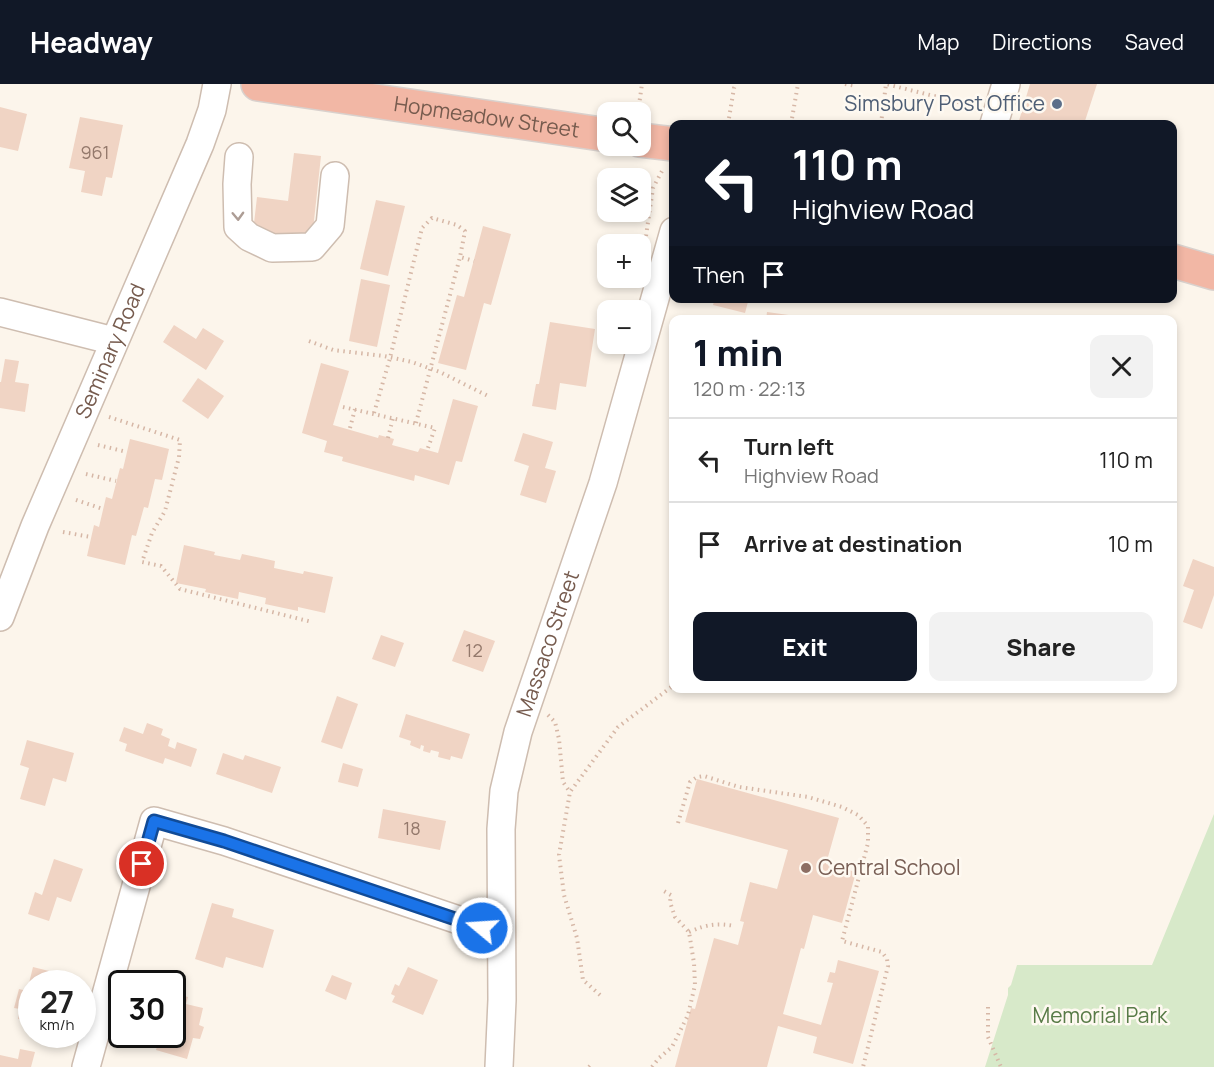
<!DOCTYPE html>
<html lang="en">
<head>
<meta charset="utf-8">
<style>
  body { margin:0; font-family:Manrope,sans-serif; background:#f2f2f2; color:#222; height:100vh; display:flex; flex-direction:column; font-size:22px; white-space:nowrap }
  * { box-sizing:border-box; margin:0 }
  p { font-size:20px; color:#767676 }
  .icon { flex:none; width:33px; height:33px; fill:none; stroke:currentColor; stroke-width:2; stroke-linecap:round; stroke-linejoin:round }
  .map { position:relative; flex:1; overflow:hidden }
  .panel { position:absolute; left:669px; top:231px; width:508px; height:378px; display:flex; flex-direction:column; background:#fff; border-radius:12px; box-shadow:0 3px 9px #0003 }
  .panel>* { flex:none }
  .hud { position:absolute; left:669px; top:36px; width:508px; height:183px; border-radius:12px; box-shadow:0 3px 9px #0003; background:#111827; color:#fff; overflow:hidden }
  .fabs { position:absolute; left:597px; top:18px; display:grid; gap:12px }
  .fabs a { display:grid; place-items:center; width:54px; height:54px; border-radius:12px; background:#fff; box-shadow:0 3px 9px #0003; font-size:30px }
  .speed { position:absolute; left:18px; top:886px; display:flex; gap:12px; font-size:30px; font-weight:700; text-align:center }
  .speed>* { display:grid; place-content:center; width:78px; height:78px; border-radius:50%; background:#fff; box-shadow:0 3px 9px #0003; line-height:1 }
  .speed small { font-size:15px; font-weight:400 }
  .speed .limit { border:3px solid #111; border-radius:9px; background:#fff; color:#111 }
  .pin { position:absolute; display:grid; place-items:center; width:51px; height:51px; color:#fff; margin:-26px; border:3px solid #fff; border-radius:50%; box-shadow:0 2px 6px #0007 }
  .me { position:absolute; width:66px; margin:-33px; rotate:288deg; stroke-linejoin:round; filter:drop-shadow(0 0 4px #0008) }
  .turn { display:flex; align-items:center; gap:21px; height:126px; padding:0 24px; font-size:27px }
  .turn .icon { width:78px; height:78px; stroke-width:2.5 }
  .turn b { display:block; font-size:42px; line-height:51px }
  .then { display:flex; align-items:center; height:57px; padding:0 24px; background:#0003; gap:12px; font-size:22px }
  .round { display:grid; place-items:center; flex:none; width:63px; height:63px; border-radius:12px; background:#f2f2f2 }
  .headline { display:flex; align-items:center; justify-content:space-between; height:102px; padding:0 24px }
  h1 { font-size:36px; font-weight:800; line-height:45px; color:#111827 }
  .primary-button { display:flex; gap:12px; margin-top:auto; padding:12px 24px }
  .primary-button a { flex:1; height:69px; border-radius:12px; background:#111827; color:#fff; font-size:24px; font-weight:800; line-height:69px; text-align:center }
  .primary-button a+a { background:#f2f2f2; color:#222 }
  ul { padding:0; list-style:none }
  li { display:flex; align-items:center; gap:18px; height:84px; padding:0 24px; border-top:2px solid #e0e0e0 }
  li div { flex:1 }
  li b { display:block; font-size:22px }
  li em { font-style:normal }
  header { display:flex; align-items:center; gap:36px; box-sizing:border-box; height:84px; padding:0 30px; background:#111827; color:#fff }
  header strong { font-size:28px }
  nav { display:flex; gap:33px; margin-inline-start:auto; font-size:21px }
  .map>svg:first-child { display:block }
  .green { fill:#d7e9c9 }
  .building { fill:#f0d4c4 }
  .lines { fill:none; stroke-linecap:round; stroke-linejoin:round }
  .minor-casing { stroke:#cebdb0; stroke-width:30 }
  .highway-casing { stroke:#d9d1cd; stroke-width:36 }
  .path { stroke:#d6b7a6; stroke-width:4; stroke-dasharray:1.5 4.5; stroke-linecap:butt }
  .minor { stroke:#fff; stroke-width:27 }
  .highway { stroke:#f2b7a5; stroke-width:33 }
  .oneway { stroke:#ad9d95 }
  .route-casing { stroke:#114b97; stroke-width:15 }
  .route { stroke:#1a73e8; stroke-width:10 }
  .service-dot { fill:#5c6f8a; stroke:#fef9f1; stroke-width:2 }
  .education-dot { fill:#8d6e63; stroke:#fef9f1; stroke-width:2 }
  .labels { text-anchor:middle; stroke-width:5; stroke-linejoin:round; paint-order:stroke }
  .number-label { font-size:18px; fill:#94796c }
  .service-label { font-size:21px; fill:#4e5e75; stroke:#fef9f1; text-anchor:end }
  .street-label { font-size:21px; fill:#765b4e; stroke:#fef9f1 }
  .education-label { font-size:21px; fill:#785e54; stroke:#fef9f1; text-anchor:start }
  .park-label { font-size:21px; fill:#587b47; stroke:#fef9f1 }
</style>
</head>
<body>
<header>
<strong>Headway</strong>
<nav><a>Map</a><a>Directions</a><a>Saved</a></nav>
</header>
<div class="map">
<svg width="1214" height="983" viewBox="0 0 1214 983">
  <rect width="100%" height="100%" fill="#fcf5eb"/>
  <!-- green -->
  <path class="green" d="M1214,730V983H985L1008,911V904L1011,901L1017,881H1152Z"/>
  <!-- building -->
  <g class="building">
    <path d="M1030,0H1097L1084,40H1018Z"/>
    <path d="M0,23L27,30L18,67L0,63Z"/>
    <path d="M80,33L123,41L112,94L106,93L102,112L81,108L85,87L69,84Z"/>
    <path d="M294,69L321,72L312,155L253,148L257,113L288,117Z"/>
    <path d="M376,116L405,122L388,192L360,185Z"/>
    <path d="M483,142L511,150L491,221L484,219L466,286L438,279L457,211L464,213Z"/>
    <path d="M361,195L390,201L377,263L349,257Z"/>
    <path d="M715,214H749L745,229L713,221Z"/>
    <path d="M767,228L803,233V236H766Z"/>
    <path d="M550,238L595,245L586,303L560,299L556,326L532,322L536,300H539Z"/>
    <path d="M174,241L196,255L203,244L224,257L206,286L163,258Z"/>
    <path d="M5,275L19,277L15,298L29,300L25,328L0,324V298H1Z"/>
    <path d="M321,279L349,287L333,341L378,354L379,351L394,355L392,361L418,368L420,364L438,369L453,315L478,322L462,378L456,377L449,401L415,391L414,397L342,377L343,373L324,368L327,357L302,349Z"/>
    <path d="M198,294L224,312L208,335L182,317Z"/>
    <path d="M523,349L553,358L545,384L556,387L546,419L520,411L529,382L514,377Z"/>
    <path d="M130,355L169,365L162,396L155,395L148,424L144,423L136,452L132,451L125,481L87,472L94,441L99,443L106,413L112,415L120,384L123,385Z"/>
    <path d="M184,461L215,468L214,471L240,476L242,470L275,477L274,484L303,490L304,487L333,493L325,529L298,523V527L265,520L266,514L239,508L238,515L205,508L206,505L176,499Z"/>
    <path d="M1193,475L1214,483V511L1202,545L1183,538L1194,506L1183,502Z"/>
    <path d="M464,546L495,557L483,588L452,577Z"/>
    <path d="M381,551L404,559L395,583L372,575Z"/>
    <path d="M337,612L358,620L342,665L321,658Z"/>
    <path d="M406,630L470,650L462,675L451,672L450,676L438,673L439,668L431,666L430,669L423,667L424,662L421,661L420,665L410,661L411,657L399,653Z"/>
    <path d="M147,639L163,645L161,651L170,655L168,662L175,665L177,658L197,665L191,683L165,674L163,680L125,667L127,660L119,657L124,643L143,650Z"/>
    <path d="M27,656L74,669L66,698L53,694L45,722L20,715L29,684L20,681Z"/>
    <path d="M223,669L243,676L245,671L281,683L272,709L216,690Z"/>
    <path d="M343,679L363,685L358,703L338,698Z"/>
    <path d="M697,695L839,734L826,780L856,788L842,839L813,831L804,865L801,864L783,930L821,941L833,899L827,898L830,888L835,889L838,876L879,887L853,980L813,969L817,953L778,942L767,983H675L691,924L695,925L714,854L738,861L744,838L740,837L750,798L777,805L788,766L685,738Z"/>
    <path d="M383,725L446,737L440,766L378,754Z"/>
    <path d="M54,775L83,785L71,818L57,813L49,837L28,830L35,808L42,811Z"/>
    <path d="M212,819L234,825L232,833L274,846L263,884L226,873L223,884L195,875Z"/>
    <path d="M33,883L57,889L54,900H32V938L18,935L20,925L14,924L19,905L27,907Z"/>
    <path d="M408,883L438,896L423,931L392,918L395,912L391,910L395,900L399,902Z"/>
    <path d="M332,891L352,899L346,916L325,907Z"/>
    <path d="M172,909L188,913L186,920L203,924L199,941L204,943L200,955L193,954L187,975L156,966L160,951H172Z"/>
    <path d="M20,965L35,968L31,983H0V971L18,975Z"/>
  </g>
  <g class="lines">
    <defs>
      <g id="minor">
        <path d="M994,40L1006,0"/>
        <path d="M239,73L237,100L238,143L249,153L272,164L312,163L330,142L335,92"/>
        <path d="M0,228L114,257"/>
        <path id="s1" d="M0,533L35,442L200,60L212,26L217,0"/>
        <path d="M86,983L154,737L224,757L500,850"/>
        <path id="s2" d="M499,983L502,916L501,745L504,707L518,648L603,399L674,147"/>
      </g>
      <g id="highway">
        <path id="s3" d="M258,0L608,51"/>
        <path d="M640,56L674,60"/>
        <path d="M1173,177L1214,189"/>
      </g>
    </defs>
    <!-- minor casing -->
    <use href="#minor" class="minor-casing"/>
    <!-- highway casing -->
    <use href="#highway" class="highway-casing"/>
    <!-- path -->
    <g class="path">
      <path d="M845,0L856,2"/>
      <path d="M638,28L642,0"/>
      <path d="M728,40L734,4L736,0"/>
      <path d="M791,40L798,0"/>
      <path d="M881,40L886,0L974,22"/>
      <path d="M646,152L653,104L662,87"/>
      <path d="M309,257L333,266L384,272L412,278L440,288L488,312"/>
      <path d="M343,323L435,344L428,364"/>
      <path d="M374,329L390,274L422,144L432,134L457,141L465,147L460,173"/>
      <path d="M109,333L180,356L179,373L165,427L152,449L142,478L161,482L180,505L312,538"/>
      <path d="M416,339L460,173L474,177"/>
      <path d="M350,344L355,325"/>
      <path d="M388,354L393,334"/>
      <path d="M98,361L127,368"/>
      <path d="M86,390L116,397"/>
      <path d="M76,416L103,425"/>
      <path d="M63,448L91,453"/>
      <path d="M548,631L555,638L559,655L563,698L570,708"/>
      <path d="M678,739L690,698L697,693L704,692L739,703L808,713L842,723L858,731L868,742V759L842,857L882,868L887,875L888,882L863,983"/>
      <path d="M689,848C707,840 717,839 735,842"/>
      <path d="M600,911L583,896L577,854L564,811L559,771L570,708L618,643L674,601"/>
      <path d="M988,923V953L1001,983"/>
      <path d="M589,983L593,979"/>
      <path d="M652,983L659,974L672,963L688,931L695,901L694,879L689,848L675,833L670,818L671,811L662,806"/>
    </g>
    <!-- minor -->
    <use href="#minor" class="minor"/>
    <!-- highway -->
    <use href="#highway" class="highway"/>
  </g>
  <!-- one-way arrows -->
  <defs><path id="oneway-chevron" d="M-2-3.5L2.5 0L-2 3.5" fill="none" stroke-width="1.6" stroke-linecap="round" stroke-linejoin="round" transform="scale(1.5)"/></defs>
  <use class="oneway" href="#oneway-chevron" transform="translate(238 132) rotate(88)"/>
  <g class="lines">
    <defs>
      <path id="route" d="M142,780L154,737L224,757L482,844"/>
    </defs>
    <!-- route casing -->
    <use href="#route" class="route-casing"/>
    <!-- route -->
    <use href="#route" class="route"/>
  </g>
  <!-- markers -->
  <circle class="service-dot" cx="1057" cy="20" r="6"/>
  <circle class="education-dot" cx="806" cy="784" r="6"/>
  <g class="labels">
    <!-- number labels -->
    <g class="number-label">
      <text x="95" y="75">961</text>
      <text x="474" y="573">12</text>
      <text x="412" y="751">18</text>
    </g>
    <!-- service labels -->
    <g class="service-label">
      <text x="1045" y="27">Simsbury Post Office</text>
    </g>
    <!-- street labels -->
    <g class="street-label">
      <text dy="7" stroke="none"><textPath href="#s3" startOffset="231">Hopmeadow Street</textPath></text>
      <text dy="7" stroke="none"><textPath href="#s1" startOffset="288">Seminary Road</textPath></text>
      <text dy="7" stroke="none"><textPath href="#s2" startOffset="430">Massaco Street</textPath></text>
    </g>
    <!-- education labels -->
    <g class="education-label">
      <text x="818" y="791">Central School</text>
    </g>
    <!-- park labels -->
    <g class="park-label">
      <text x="1100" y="939">Memorial Park</text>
    </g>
  </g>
</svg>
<div class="fabs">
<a><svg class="icon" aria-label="search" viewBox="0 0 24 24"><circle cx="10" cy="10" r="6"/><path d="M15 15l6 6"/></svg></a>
<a><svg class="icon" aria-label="layers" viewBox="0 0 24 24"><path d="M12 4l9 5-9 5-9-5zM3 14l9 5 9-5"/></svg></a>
<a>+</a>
<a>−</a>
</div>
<div class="speed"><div>27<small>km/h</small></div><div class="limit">30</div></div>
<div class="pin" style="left:142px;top:780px;background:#d93025"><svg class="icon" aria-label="arrive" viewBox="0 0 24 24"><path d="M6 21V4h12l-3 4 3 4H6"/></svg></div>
<svg class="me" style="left:482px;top:844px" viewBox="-20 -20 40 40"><circle r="17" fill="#1a73e8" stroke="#fff" stroke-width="3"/><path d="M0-11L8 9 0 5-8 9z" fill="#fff"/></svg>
<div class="hud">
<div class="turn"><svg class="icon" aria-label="left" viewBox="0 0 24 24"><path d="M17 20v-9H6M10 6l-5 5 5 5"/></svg><div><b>110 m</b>Highview Road</div></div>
<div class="then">Then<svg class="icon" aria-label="arrive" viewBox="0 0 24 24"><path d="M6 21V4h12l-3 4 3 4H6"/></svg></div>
</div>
<section class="panel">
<div class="headline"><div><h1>1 min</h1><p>120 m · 22:13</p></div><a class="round"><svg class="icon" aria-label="close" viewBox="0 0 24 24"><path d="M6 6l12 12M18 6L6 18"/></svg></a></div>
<ul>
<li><svg class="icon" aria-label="left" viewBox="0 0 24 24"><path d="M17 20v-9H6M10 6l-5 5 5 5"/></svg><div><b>Turn left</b><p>Highview Road</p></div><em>110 m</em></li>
<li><svg class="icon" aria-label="arrive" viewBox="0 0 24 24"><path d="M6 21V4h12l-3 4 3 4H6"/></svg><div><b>Arrive at destination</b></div><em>10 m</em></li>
</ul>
<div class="primary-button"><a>Exit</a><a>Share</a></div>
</section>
</div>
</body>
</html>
